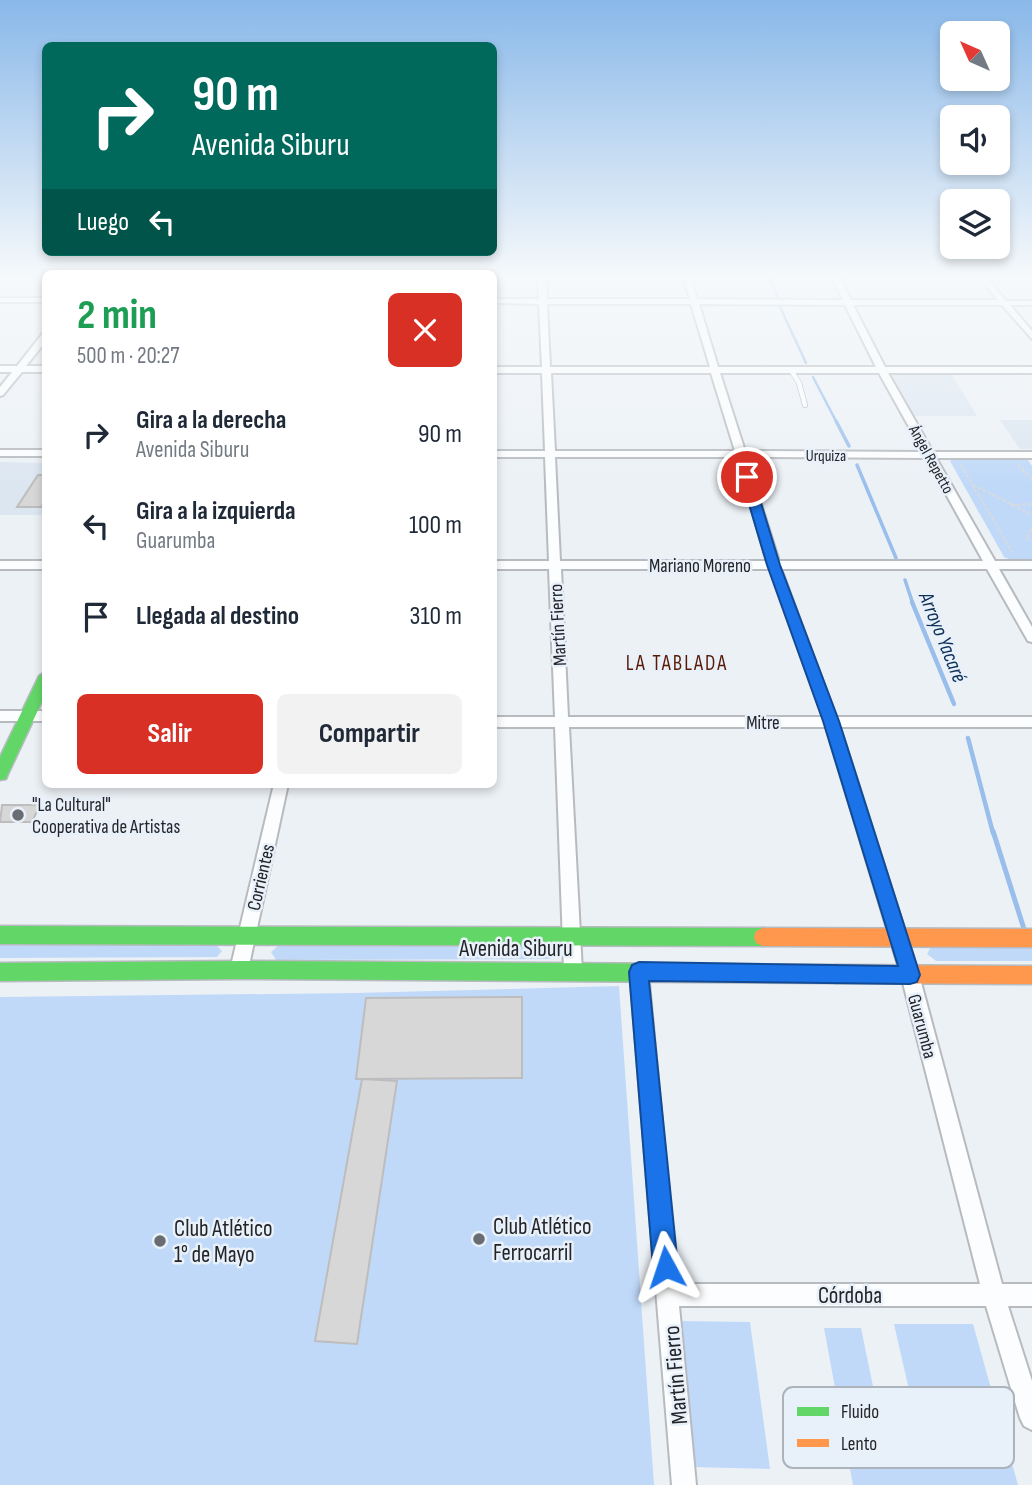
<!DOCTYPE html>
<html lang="es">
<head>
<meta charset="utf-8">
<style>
  body { margin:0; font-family:"Sofia Sans Condensed",sans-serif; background:#f2f2f3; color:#1f2937; height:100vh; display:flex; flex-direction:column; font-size:26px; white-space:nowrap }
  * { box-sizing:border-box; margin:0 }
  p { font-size:23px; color:#747a83 }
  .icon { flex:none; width:38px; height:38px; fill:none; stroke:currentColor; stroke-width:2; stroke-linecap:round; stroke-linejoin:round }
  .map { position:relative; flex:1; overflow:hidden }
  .sheet { position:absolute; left:42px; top:270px; width:455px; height:518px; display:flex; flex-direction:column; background:#fff; border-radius:10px; box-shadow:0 4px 10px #0003 }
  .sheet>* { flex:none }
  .guide { position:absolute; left:42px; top:42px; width:455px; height:214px; border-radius:10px; box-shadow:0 4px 10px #0003; background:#00695c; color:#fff; overflow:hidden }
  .needle { width:46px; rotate:315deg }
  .buttons { position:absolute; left:940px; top:21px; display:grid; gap:14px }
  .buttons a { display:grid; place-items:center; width:70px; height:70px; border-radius:10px; background:#fff; box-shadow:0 4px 10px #0003; font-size:35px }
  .pin { position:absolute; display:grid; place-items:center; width:60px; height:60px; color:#fff; margin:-30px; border:4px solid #fff; border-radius:50%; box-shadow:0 2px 7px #0007 }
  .me { position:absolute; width:77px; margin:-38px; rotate:355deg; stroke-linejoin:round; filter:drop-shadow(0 0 5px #0008) }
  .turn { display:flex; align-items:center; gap:24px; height:147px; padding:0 35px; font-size:32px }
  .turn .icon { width:91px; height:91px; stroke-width:2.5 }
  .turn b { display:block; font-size:49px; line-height:60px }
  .then { display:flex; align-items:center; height:66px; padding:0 35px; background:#0003; gap:14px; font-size:26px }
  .round { display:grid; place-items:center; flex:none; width:74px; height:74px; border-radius:10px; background:#f2f2f3 }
  .head { display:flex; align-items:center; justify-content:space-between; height:119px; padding:0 35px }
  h1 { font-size:42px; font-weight:700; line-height:52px; color:#1e9e55 }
  .button { display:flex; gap:14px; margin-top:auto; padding:14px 35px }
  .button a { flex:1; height:80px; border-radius:10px; background:#d93025; color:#fff; font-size:28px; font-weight:700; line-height:80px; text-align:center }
  .button a+a { background:#f2f2f3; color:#1f2937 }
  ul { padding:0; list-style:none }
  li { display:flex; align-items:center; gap:21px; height:91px; padding:0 35px }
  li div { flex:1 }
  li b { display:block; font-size:26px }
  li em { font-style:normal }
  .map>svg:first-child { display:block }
  .built { fill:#dce6f1 }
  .green { fill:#c0d9f9 }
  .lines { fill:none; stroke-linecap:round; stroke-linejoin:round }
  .stream-far3 { stroke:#9abeeb; stroke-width:2.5 }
  .stream-far2 { stroke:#9abeeb; stroke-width:3.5 }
  .stream-far1 { stroke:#9abeeb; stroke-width:4.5 }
  .stream { stroke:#9abeeb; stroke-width:5 }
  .building { fill:#d7d7d8; stroke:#bdbdbe; stroke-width:2 }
  .lane-casing { stroke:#b7bbbf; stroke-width:6 }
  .street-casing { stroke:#b7bbbf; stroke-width:4 }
  .fast-casing { stroke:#b7bbbf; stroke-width:3 }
  .slow-casing { stroke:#b7bbbf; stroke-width:3 }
  .path { stroke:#d9dadc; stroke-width:2; stroke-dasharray:3.5 2; stroke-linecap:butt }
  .lane { stroke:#fcfdfe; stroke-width:4.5 }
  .street { fill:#fcfdfe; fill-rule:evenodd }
  .fast { fill:#63d668; fill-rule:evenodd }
  .slow { fill:#ff974d; fill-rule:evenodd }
  .route { fill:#1a73e8; stroke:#114b97; stroke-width:2 }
  .poi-dot { fill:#696c70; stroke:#e8f0fa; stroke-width:2.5 }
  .labels { text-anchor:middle; stroke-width:5; stroke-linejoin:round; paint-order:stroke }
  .far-street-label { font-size:16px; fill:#222428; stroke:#e8f0fa }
  .street-label { font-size:19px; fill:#222428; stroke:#e8f0fa }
  .poi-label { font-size:19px; fill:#222428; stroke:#e8f0fa; text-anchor:start }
  .water-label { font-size:21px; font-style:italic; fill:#0e3057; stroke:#e8f0fa }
  .neighbourhood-label { font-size:21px; letter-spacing:2px; fill:#5a1900; stroke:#e8f0fa }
  .near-street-label { font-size:23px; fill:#222428; stroke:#e8f0fa }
  .near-poi-label { font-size:23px; fill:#222428; stroke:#e8f0fa; text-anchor:start }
  .key { fill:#e8f0fa; stroke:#adb3bb; stroke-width:2 }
  .key-label { font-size:19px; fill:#222428 }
</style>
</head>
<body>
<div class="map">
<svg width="1032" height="1485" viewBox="0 0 1032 1485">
  <rect width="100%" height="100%" fill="#ecf1f6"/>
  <!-- built -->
  <g class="built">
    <path d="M890,373H951L977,416H913Z"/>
    <path d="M1000,420H1032V449H1020Z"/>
    <path d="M0,462L45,463V515H0Z"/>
  </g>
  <!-- green -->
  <g class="green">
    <path d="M958,457H1026L1032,466V562H1015L1004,557L950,461Z"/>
    <path d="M0,944L217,946L222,951L217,957L0,958Z"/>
    <path d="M279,945L547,947L553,952L551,959L276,960L271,952Z"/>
    <path d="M931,947H1032V961H936L927,954Z"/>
    <path d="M619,986L654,1485H0V997L356,993Z"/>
    <path d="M678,1321L750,1322L770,1469L691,1467Z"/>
    <path d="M894,1324H973L1018,1485H853L824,1328H861L890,1469H927Z"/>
  </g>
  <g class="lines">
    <!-- stream-far3 -->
    <g class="stream-far3">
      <path d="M770,278L777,296"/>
      <path d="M780,307L806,363"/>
      <path d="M813,377L837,423"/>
    </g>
    <!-- stream-far2 -->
    <g class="stream-far2">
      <path d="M836,421L849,446"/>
      <path d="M857,465L896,558"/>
      <path d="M905,580L913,604"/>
    </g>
    <!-- stream-far1 -->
    <g class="stream-far1">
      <path d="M912,602L954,704"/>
      <path d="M968,738L993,833"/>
    </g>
    <!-- stream -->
    <path class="stream" d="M993,831L1024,929"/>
  </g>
  <!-- building -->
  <g class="building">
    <path d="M38,475H46V500L41,507H17Z"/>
    <path d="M2,805H40L32,822H0Z"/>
    <path d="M522,997V1078L356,1079L366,998Z"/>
    <path d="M362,1079L397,1081L357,1344L315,1341Z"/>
  </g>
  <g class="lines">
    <defs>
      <path id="lane" d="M791,370L799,383L805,405"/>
      <g id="street">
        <path d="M538,278H546L547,299H690L683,278H691L697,299L843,300L832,278H840L851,300H998L979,278H987L1006,301H1032V305H1010L1032,331V339L1002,305H853L885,367H1032V373H888L933,452H1032V458H936L995,561H1032V569H999L1032,627V642L1028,641L987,569H781L836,717H1032V727H840L919,975L1002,1284H1032V1306H1008L1032,1381V1430L1024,1426L1020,1418L986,1306H679L696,1485H672L630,972L633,966L639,964L645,966L648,972L677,1284H980L901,975L826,727H569L582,971L579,977L573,979L567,977L564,971L555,727H494V717H555L549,569H494V561H549L545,457H494V451H545L542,373H494V367H542L539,304L494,303V299H539ZM547,304H691L710,367H550ZM699,304L845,305L876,367H718ZM551,373H711L735,451H555ZM720,373H879L923,452L745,451ZM555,457H736L767,561H560ZM746,457L926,458L983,561H779ZM561,569H770L823,717H568Z"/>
        <rect x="0" y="298" width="46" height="4"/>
        <path d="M43,333H46V341L26,366H46V372H22L3,395L0,396V387L12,372H0V366H17Z"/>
        <rect x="0" y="450" width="46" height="6"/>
        <rect x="0" y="561" width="46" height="8"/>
        <rect x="0" y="711" width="46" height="10"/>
        <path d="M274,784H288L248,970L245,976L239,978L233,976L230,970Z"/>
      </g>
      <g id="fast">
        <path d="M46,671V693L8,774L6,779L0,780V757L39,676Z"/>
        <path d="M0,926L763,928L770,931L772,937L770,943L763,946L0,944Z"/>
        <path d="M239,961L837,965L844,968L847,974L844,980L837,983L239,979L0,981V963Z"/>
      </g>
      <g id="slow">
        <path d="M763,928L1032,929V947L763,946L756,943L754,937L756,931Z"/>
        <path d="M837,965L1032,966V984L837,983L830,980L827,974L830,968Z"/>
      </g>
    </defs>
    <!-- lane casing -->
    <use href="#lane" class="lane-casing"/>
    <!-- street casing -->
    <use href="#street" class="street-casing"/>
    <!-- fast casing -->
    <use href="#fast" class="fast-casing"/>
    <!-- slow casing -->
    <use href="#slow" class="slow-casing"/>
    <!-- path -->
    <g class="path">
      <path d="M961,465L1012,552"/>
      <path d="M1018,465L1032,480"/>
      <path d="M973,485L1032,515"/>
      <path d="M1011,505L1032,504"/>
      <path d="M1032,529L1026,538L1032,541"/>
    </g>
    <!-- lane -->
    <use href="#lane" class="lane"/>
    <!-- street -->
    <use href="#street" class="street"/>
    <!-- fast -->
    <use href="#fast" class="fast"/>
    <!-- slow -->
    <use href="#slow" class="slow"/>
  </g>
  <!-- sky -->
  <linearGradient id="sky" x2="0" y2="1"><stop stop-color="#89b8e9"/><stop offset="0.57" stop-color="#f6f9fb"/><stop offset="1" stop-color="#f6f9fb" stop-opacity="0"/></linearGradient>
  <rect width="1032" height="486" fill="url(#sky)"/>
  <!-- route -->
  <path class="route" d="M747,473L753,477L780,565L839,721L920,975L917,982L910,984L649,981L678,1267L674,1276L666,1279L657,1276L653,1267L629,972L632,965L639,962L898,966L823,721L767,565L741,477Z"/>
  <!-- markers -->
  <g class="poi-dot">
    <circle cx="18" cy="815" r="7"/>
    <circle cx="479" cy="1239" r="7"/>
    <circle cx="160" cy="1241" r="7"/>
  </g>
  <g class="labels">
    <!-- far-street labels -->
    <g class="far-street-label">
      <text x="826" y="461">Urquiza</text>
      <text transform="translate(932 459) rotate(61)" y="6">Ángel Repetto</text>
    </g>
    <!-- street labels -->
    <g class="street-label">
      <text x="700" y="572">Mariano Moreno</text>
      <text transform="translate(557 625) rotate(-93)" y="7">Martín Fierro</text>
      <text x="763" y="729">Mitre</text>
      <text transform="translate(260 877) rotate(-77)" y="7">Corrientes</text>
      <text transform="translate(923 1026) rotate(75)" y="7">Guarumba</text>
    </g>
    <!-- poi labels -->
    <g class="poi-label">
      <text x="32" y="811">"La Cultural"<tspan x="32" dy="22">Cooperativa de Artistas</tspan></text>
    </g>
    <!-- water labels -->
    <g class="water-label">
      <text transform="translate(943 637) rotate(68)" y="7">Arroyo Yacaré</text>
    </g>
    <!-- neighbourhood labels -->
    <g class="neighbourhood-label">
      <text x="677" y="670">LA TABLADA</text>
    </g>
    <!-- near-street labels -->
    <g class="near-street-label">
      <text x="516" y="956">Avenida Siburu</text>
      <text x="850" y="1303">Córdoba</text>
      <text transform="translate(675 1375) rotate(-95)" y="8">Martín Fierro</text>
    </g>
    <!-- near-poi labels -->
    <g class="near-poi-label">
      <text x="493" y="1234">Club Atlético<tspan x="493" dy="26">Ferrocarril</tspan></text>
      <text x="174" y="1236">Club Atlético<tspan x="174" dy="26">1° de Mayo</tspan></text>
    </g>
  </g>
  <!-- legend -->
  <rect x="783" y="1387" width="231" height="81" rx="10" class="key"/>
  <rect x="797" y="1407" width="32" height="9" fill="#63d668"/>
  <rect x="797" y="1439" width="32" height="8" fill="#ff974d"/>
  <g class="key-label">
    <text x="841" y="1418">Fluido</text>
    <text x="841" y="1450">Lento</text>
  </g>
</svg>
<div class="buttons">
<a><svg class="needle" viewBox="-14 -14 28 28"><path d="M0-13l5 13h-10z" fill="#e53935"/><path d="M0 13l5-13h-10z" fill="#747a83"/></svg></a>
<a><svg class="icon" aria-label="sound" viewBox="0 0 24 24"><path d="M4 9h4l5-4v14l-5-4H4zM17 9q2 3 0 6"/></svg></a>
<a><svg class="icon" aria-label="layers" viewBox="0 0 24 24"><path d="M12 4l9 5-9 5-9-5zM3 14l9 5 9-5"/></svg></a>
</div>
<div class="pin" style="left:747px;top:477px;background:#d93025"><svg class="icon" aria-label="arrive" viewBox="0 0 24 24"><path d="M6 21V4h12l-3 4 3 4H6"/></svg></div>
<svg class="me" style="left:666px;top:1267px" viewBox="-20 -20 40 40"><path d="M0-17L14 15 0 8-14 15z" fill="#1a73e8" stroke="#fff" stroke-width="4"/></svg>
<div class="guide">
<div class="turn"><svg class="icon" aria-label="right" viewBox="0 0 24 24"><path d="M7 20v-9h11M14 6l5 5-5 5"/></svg><div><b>90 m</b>Avenida Siburu</div></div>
<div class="then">Luego<svg class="icon" aria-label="left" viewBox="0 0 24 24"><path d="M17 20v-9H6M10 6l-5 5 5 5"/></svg></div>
</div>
<section class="sheet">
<div class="head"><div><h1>2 min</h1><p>500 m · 20:27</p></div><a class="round" style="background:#d93025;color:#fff"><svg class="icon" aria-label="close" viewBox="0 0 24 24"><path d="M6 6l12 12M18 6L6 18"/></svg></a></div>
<ul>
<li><svg class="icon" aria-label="right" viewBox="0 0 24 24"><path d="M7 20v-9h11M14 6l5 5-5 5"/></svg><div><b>Gira a la derecha</b><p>Avenida Siburu</p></div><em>90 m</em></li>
<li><svg class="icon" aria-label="left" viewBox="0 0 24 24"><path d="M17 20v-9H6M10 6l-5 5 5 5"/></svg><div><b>Gira a la izquierda</b><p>Guarumba</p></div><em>100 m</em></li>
<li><svg class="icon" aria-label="arrive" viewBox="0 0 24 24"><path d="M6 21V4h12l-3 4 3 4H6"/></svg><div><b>Llegada al destino</b></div><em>310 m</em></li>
</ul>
<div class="button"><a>Salir</a><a>Compartir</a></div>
</section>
</div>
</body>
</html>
